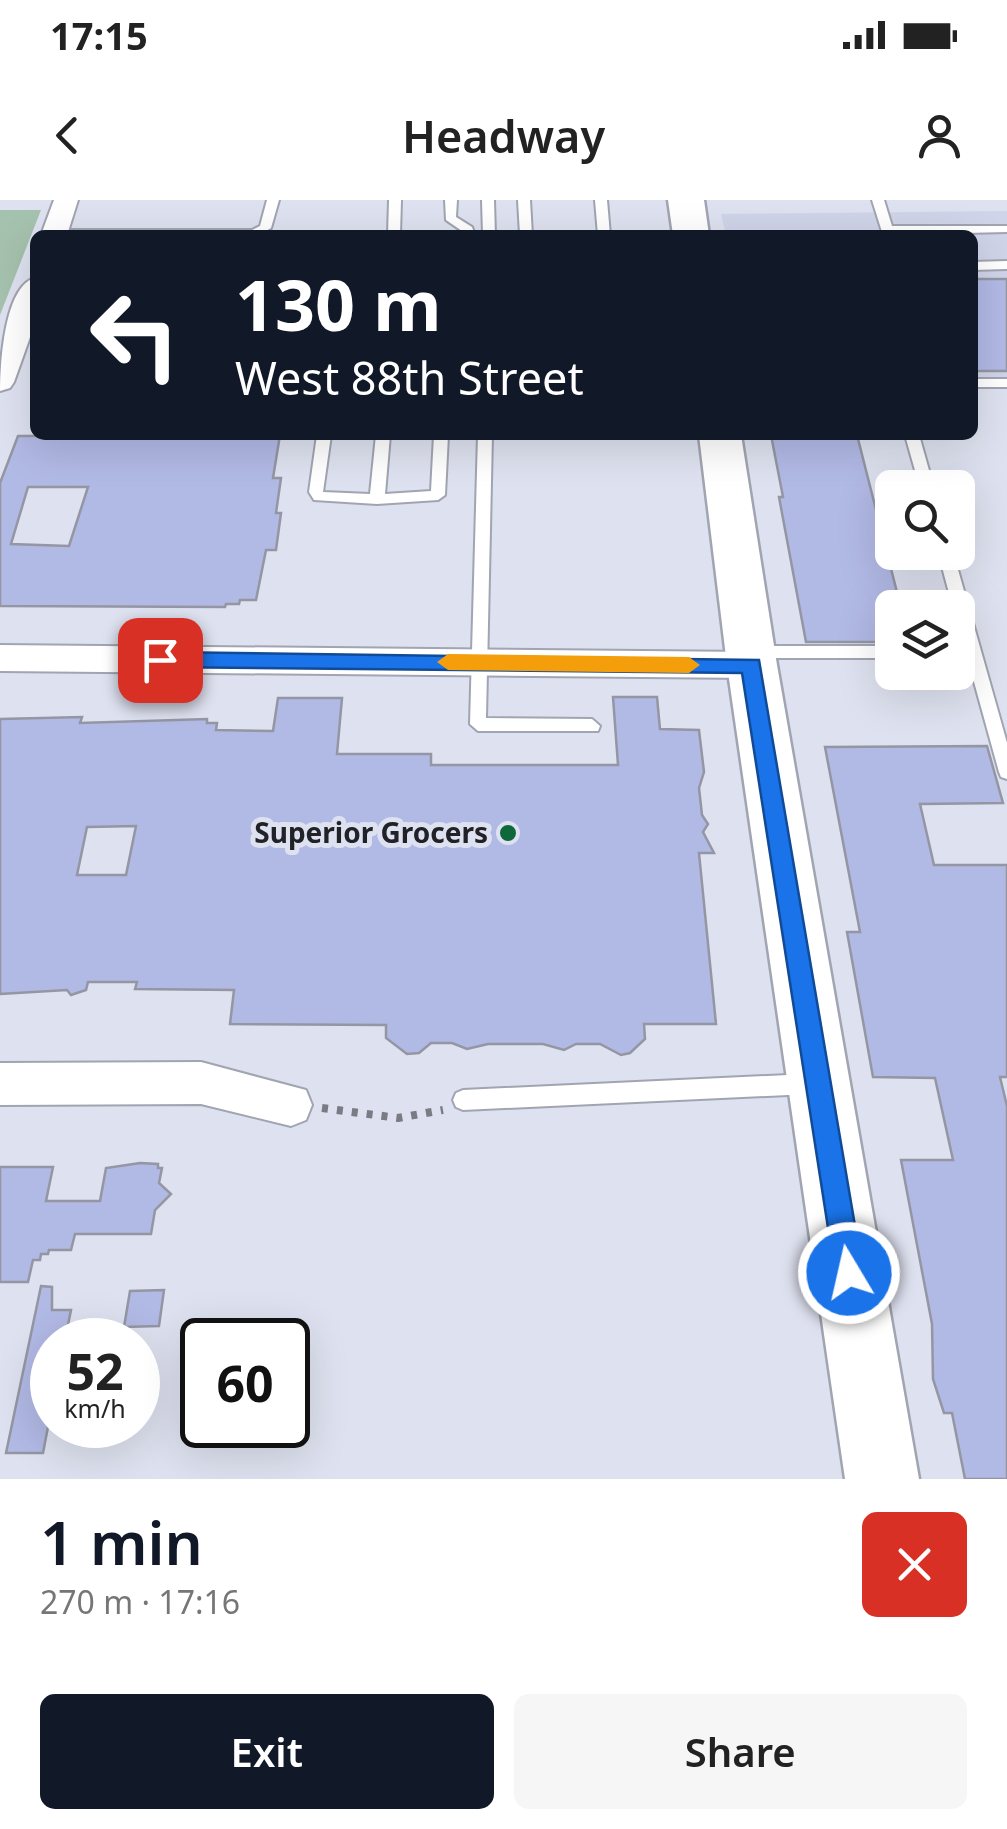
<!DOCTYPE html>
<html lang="en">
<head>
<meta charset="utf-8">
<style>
  body { margin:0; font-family:"Noto Sans",sans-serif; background:#f6f6f6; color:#222; height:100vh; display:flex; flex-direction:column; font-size:38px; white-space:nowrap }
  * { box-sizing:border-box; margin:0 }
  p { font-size:32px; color:#767676 }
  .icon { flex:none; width:55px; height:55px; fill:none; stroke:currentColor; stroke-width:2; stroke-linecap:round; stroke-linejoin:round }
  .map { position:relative; height:1279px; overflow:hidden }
  .details { display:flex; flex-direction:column; background:#fff; flex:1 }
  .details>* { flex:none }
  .hud { position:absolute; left:30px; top:30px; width:948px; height:210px; border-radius:15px; box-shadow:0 10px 40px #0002; background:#111827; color:#fff; overflow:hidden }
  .tools { position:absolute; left:875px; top:270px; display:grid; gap:20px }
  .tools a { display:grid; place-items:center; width:100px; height:100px; border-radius:15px; background:#fff; box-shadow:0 10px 40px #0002; font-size:50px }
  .speed { position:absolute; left:30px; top:1118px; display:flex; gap:20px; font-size:50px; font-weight:700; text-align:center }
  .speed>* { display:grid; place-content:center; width:130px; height:130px; border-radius:50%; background:#fff; box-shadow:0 10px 40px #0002; line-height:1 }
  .speed small { font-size:25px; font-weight:400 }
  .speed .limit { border:5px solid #111; border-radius:15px; background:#fff; color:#111 }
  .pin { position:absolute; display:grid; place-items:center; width:85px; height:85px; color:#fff; margin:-42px; border-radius:20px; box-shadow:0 5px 15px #0006 }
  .me { position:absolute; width:110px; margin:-55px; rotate:351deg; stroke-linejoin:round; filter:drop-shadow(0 0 8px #0008) }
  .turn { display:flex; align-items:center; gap:35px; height:210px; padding:0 40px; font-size:45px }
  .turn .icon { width:130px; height:130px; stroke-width:2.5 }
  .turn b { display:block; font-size:70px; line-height:85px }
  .round { display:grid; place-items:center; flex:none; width:105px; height:105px; border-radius:15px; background:#f6f6f6 }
  .summary { display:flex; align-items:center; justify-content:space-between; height:170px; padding:0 40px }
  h1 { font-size:60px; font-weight:600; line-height:75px; color:#111827 }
  .button { display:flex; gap:20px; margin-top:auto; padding:20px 40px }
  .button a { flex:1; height:115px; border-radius:15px; background:#111827; color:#fff; font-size:40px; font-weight:600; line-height:115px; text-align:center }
  .button a+a { background:#f6f6f6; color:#222 }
  .status { display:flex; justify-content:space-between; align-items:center; height:70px; padding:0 50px; background:#fff; direction:ltr }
  .status svg { height:28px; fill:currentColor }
  header { display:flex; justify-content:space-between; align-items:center; height:130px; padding:0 40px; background:#fff; font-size:45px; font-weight:600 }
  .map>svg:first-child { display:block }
  .built { fill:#d0d4e9 }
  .green { fill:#a5c2ae }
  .building { fill:#b1b9e5; stroke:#9496a3; stroke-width:2.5; fill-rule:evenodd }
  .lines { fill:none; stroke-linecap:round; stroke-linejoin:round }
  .service-casing { stroke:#a1a4b1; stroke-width:4 }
  .minor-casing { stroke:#a1a4b1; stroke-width:4 }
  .primary-casing { stroke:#a1a4b1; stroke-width:5 }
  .path { stroke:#7a7b85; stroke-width:8; stroke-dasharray:6 9; stroke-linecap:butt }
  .service { fill:#fff; fill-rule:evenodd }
  .minor { fill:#fff; fill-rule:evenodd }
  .primary { fill:#fff; fill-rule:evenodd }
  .route { fill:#1a73e8; stroke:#114b97; stroke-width:2.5 }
  .slow { fill:#f59e0b }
  .poi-dot { fill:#0e683b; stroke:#dee1ef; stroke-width:4 }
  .labels { text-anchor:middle; stroke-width:10; stroke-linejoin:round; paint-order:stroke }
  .poi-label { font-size:28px; font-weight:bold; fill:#212227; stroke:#dee1ef; text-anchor:end }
</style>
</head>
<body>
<div class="status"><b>17:15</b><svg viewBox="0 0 49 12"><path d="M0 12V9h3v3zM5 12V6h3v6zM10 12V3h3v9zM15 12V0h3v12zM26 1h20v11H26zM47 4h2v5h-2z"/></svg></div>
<header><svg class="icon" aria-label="back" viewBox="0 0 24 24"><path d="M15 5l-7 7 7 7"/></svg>Headway<svg class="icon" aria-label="person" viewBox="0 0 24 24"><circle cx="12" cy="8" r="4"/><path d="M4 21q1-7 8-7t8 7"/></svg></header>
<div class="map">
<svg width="1007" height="1279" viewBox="0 0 1007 1279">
  <rect width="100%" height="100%" fill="#dee1ef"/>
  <!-- built -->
  <path class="built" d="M1007,11V188L973,189L972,35H726L721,14Z"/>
  <!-- green -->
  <path class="green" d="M0,10H41L0,115Z"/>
  <!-- building -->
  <g class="building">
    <rect x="972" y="79" width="35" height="92"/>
    <path d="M280,235L273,278H281L276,313H281L276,350H266L256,400H240L239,404H226L225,407L0,406V283L18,236ZM28,287H88L69,346L11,344Z"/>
    <path d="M771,235H857L901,408H892V442H806L779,297H783Z"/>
    <path d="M613,497H657L660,529L699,530L704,572L699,588L702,615L708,624L703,632L714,653H699L716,824H644L645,839L630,853L621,855L600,844H576L564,850L543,844H488L467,849L452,843H431L419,853L407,854L386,838V825L230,824L234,790L135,789L137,782H88L86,790L71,795L67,790L0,794V519L82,517L80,523L207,519V523H217L216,530L273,531L278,498H342L337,554H431V565H618ZM136,626L126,675H77L87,627Z"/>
    <path d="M987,546L1003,603L920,604L934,665H1007V877H1000L1007,906V1279H965L952,1213H944L933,1179L932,1124L901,960H953L935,878L873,877L847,732H860L825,547Z"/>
    <path d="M140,963L158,964V968H162L159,983L171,994L155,1010L151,1034H75L71,1050H49L48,1054H41L40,1060H33L28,1082H0V967H53L46,1001H100L106,968Z"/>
    <path d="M41,1086L52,1087V1110H71L65,1140H52V1206L43,1253H6Z"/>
    <path d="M164,1090L159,1126L124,1127L130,1091Z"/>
  </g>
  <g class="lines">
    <defs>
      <g id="service">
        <path d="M267,0H279L271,28L259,35L48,34L54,30H252L260,26Z"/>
        <path d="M389,0H401L400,35H388Z"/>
        <path d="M445,0H457L456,17L472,27L475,35H463L462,31L446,20Z"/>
        <path d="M482,0H494L495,35H483Z"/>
        <path d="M518,0H530L532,35H520Z"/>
        <path d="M595,0H607L610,35H598Z"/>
        <path d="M872,0H884L892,26H1007V32L883,35Z"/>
        <path d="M1007,61V69L972,70V62Z"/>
        <rect x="972" y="179" width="35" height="8"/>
        <path d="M317,235H331L323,292L370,294L376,235H390L385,294L431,291L434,235H448L445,295L438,300L377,304L314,300L309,292Z"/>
        <path d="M478,235H492L486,518L592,519L600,526L598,531H478L470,524Z"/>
        <path d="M905,235H919L934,288H920Z"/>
        <path d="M938,352H953L1007,543V579L1001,577L999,572L958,424V408H953Z"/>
        <path d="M755,446H892V458H755L747,452Z"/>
        <path d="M809,874L816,877L819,884L816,891L809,894L463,910L456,907L453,900L456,893L463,890Z"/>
      </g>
      <g id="minor">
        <path d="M54,0H78L67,35H41Z"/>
        <path d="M35,78V123L14,182L10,188L0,191C0,165 4,86 35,78Z"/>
        <path d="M0,445L752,452L764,456L769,465L764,474L752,478L0,471Z"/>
        <path d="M201,862L306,890L312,905L306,920L291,926L201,904L0,905V863Z"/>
      </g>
      <g id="primary">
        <path d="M668,0H704L709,35H673Z"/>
        <path d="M699,235H741L777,465L919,1279H845L727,465Z"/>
      </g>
    </defs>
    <!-- service casing -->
    <use href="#service" class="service-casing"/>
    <!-- minor casing -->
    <use href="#minor" class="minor-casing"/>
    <!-- primary casing -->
    <use href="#primary" class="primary-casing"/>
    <!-- path -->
    <path class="path" d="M322,908L398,918L443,910"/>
    <!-- service -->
    <use href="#service" class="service"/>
    <!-- minor -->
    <use href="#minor" class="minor"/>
    <!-- primary -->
    <use href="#primary" class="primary"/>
  </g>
  <!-- route -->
  <path class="route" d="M160,452L759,460L863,1073L859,1083L849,1087L839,1083L835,1073L742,473L160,467L149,460Z"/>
  <!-- slow -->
  <path class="slow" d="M448,454L689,457L700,465L689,473L448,470L437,462Z"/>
  <!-- markers -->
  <circle class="poi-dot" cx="508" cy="633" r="10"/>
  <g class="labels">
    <!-- poi labels -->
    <g class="poi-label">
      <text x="488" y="643">Superior Grocers</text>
    </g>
  </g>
</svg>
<div class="tools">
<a><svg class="icon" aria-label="search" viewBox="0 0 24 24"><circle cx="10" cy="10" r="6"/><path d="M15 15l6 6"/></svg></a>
<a><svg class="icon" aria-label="layers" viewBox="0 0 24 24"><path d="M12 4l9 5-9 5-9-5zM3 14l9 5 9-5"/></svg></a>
</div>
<div class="speed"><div>52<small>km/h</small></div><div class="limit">60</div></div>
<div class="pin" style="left:160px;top:460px;background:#d93025"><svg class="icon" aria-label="arrive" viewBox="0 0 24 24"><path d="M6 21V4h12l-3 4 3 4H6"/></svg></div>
<svg class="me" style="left:849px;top:1073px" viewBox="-20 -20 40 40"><circle r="17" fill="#1a73e8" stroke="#fff" stroke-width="3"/><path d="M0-11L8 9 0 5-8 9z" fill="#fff"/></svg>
<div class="hud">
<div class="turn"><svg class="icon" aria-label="left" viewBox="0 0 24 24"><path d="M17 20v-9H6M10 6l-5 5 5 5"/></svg><div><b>130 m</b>West 88th Street</div></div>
</div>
</div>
<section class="details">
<div class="summary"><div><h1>1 min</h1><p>270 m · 17:16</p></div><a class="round" style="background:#d93025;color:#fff"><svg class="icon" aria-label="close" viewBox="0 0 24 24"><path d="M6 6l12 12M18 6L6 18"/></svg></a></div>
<div class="button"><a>Exit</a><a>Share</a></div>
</section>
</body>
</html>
